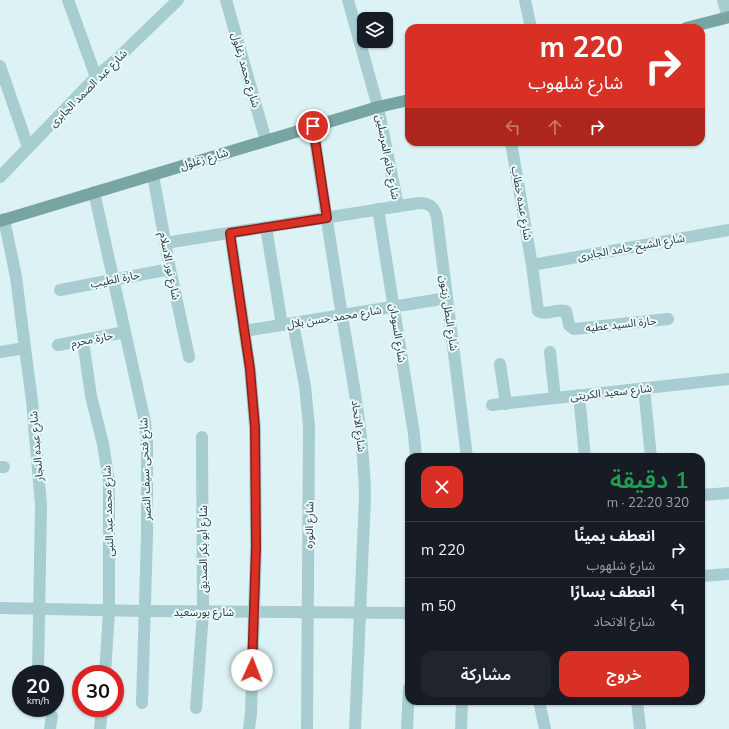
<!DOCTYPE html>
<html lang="ar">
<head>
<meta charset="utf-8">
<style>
  body { margin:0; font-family:Mulish,"Noto Sans Arabic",sans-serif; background:#20242c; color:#f1f3f6; direction:rtl; height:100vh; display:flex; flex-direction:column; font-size:15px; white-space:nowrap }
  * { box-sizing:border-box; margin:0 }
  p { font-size:13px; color:#9ea1a6 }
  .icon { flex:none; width:22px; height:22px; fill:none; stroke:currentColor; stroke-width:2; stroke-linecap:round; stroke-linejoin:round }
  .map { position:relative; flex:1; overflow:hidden; direction:ltr }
  .details { position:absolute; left:405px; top:453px; width:300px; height:252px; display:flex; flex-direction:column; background:#171b24; border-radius:12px; box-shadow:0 1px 3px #0004; direction:rtl }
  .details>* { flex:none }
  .guide { position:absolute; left:405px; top:24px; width:300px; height:122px; border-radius:12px; box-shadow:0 1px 3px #0004; direction:rtl; background:#d93025; color:#fff; overflow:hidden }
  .tools { position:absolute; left:357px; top:12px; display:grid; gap:8px }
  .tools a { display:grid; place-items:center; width:36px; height:36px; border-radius:8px; background:#171b24; box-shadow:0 1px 3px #0004; font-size:20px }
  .speed { position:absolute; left:12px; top:665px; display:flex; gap:8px; font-size:20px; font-weight:700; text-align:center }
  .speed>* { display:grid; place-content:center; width:52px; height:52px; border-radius:50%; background:#171b24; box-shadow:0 1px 3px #0004; line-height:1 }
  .speed small { font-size:10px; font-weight:400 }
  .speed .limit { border:6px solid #d22; background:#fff; color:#111 }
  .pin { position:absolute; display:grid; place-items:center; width:34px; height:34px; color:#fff; margin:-17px; border:2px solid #fff; border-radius:50%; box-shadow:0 1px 4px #0007 }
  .me { position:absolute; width:44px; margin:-22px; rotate:2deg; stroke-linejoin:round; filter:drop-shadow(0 0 3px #0008) }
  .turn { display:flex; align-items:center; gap:14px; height:84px; padding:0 16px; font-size:18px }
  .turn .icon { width:52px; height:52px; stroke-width:2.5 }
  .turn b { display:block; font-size:28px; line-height:34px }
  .lanes { display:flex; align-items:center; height:38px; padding:0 16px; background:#0003; justify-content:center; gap:20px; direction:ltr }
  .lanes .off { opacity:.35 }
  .round { display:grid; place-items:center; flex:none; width:42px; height:42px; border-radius:12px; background:#20242c }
  .summary { display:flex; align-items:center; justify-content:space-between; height:68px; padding:0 16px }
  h1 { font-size:24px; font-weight:600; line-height:30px; color:#1e9e55 }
  .button { display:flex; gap:8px; margin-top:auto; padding:8px 16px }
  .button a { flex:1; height:46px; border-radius:12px; background:#d93025; color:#fff; font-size:16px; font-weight:600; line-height:46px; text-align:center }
  .button a+a { background:#20242c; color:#f1f3f6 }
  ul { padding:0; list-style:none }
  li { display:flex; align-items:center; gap:12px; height:56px; padding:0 16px; border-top:1px solid #363941 }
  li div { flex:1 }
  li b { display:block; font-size:15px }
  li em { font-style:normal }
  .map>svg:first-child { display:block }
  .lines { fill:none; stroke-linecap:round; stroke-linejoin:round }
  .street { stroke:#a7cdd0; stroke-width:12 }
  .secondary { stroke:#78a4a2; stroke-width:12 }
  .route-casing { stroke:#8d1f18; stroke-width:10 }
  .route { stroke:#d93025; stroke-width:7 }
  .labels { text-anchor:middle; stroke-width:4; stroke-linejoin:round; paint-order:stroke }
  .street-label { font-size:11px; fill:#293b3a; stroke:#ebfafc }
</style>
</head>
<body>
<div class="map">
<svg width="729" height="729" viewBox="0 0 729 729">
  <rect width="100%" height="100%" fill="#ddf2f5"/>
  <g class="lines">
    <!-- street -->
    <g class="street">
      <path d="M68,0L96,77"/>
      <path d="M226,0L266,141"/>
      <path d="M348,0L378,107L398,206"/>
      <path d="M525,0L531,28"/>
      <path d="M723,0L728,17"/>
      <path d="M0,66L28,147"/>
      <path d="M313,126C322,190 332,253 342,316C352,376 364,435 365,497L355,729"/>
      <path d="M511,142L532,265L538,311C546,316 557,308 566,311L569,325L574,329L668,319"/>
      <path d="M153,175L170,269L189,357"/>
      <path d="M0,177L96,77L120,56L178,0"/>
      <path d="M94,192L145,422L147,442V535L142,703"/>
      <path d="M378,209L414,434L416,457"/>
      <path d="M4,219L16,277L25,348L32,401L41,505L38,674"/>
      <path d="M266,227L282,325"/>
      <path d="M230,233L250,369L255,427L256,547L251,713L249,729"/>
      <path d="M165,243L419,203C430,203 435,207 437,218L467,457"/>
      <path d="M532,265L729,230"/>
      <path d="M60,290L170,269"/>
      <path d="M293,323L305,386L309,427L307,729"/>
      <path d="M244,331L447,298"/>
      <path d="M83,341L91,396L103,444L109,482V611L105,674"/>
      <path d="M58,345L125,332"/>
      <path d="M0,352L25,348"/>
      <path d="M550,352L555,398"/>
      <path d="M500,364L506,404"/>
      <path d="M644,388L651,457"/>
      <path d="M579,395L585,457"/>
      <path d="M492,405L729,379"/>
      <path d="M0,467H4"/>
      <path d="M701,495L729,493"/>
      <path d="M701,576L729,574"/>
      <path d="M0,608L145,611L409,613"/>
      <path d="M539,701L545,729"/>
      <path d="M637,701L640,729"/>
      <path d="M196,708L203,612L202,437"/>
      <path d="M50,729L52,716"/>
      <path d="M100,729L102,708"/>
      <path d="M407,729L409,688"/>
      <path d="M461,729L462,701"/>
    </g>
    <!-- secondary -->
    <g class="secondary">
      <path d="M686,28L729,17"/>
      <path d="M0,221L378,107L409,100"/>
    </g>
  </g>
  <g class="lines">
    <defs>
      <path id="route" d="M252,670L256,547L255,427L250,369L230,233L327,218L313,126"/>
    </defs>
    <!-- route casing -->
    <use href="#route" class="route-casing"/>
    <!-- route -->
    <use href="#route" class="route"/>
  </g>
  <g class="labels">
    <!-- street labels -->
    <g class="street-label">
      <text transform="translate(246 70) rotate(74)" y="4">شارع محمد زغلول</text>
      <text transform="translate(88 88) rotate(-45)" y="4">شارع عبد الصمد الجابرى</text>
      <text transform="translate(388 157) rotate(79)" y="4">شارع خاتم المرسلين</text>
      <text transform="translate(204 159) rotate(-17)" y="4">شارع زغلول</text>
      <text transform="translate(522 203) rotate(80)" y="4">شارع عبده خطاب</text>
      <text transform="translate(631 247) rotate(-10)" y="4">شارع الشيخ حامد الجابرى</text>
      <text transform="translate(170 266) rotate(79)" y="4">شارع نور الاسلام</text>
      <text transform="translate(115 279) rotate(-11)" y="4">حارة الطيب</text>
      <text transform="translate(449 313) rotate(82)" y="4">شارع البطل زيتون</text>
      <text transform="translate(334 317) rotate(-9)" y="4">شارع محمد حسن بلال</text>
      <text transform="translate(621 324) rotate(-6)" y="4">حارة السيد عطيه</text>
      <text transform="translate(398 333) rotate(81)" y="4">شارع السودان</text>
      <text transform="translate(92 339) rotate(-11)" y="4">حارة محرم</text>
      <text transform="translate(611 392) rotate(-6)" y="4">شارع سعيد الكريتى</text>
      <text transform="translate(359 426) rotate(83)" y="4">شارع الاتحاد</text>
      <text transform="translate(36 446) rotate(-95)" y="4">شارع عبده النجار</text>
      <text transform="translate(145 469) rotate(-92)" y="4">شارع فتحى سيف النصر</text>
      <text transform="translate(108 511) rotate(-92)" y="4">شارع محمد عبد النبى</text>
      <text transform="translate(309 525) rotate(-89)" y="4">شارع الثوره</text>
      <text transform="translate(203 549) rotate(-90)" y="4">شارع أبو بكر الصديق</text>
      <text x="204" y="616">شارع بورسعيد</text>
    </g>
  </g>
</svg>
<div class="tools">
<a><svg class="icon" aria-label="layers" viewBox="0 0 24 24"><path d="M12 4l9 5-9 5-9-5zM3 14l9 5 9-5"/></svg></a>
</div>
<div class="speed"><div>20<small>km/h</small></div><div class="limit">30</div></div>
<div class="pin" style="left:313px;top:126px;background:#d93025"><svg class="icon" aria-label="arrive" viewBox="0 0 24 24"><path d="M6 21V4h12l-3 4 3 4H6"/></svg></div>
<svg class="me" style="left:252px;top:670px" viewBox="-20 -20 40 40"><circle r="19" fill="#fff"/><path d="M0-13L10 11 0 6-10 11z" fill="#d93025"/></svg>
<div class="guide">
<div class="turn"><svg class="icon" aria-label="right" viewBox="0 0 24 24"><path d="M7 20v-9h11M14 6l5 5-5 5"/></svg><div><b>220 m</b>شارع شلهوب</div></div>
<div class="lanes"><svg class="icon off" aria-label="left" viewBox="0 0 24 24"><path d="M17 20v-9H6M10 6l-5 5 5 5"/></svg><svg class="icon off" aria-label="ahead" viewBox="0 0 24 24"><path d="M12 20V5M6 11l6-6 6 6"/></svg><svg class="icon" aria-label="right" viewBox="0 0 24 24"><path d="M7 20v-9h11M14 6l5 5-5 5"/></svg></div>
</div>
<section class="details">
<div class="summary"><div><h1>1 دقيقة</h1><p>320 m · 22:20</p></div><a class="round" style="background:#d93025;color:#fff"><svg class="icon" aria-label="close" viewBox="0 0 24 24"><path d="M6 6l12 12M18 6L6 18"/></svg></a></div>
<ul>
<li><svg class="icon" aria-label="right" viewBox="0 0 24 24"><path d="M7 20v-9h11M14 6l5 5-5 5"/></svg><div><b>انعطف يمينًا</b><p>شارع شلهوب</p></div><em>220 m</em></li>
<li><svg class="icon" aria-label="left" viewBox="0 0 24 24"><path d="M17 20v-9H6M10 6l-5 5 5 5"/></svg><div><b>انعطف يسارًا</b><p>شارع الاتحاد</p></div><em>50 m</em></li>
</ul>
<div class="button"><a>خروج</a><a>مشاركة</a></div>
</section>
</div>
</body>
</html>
